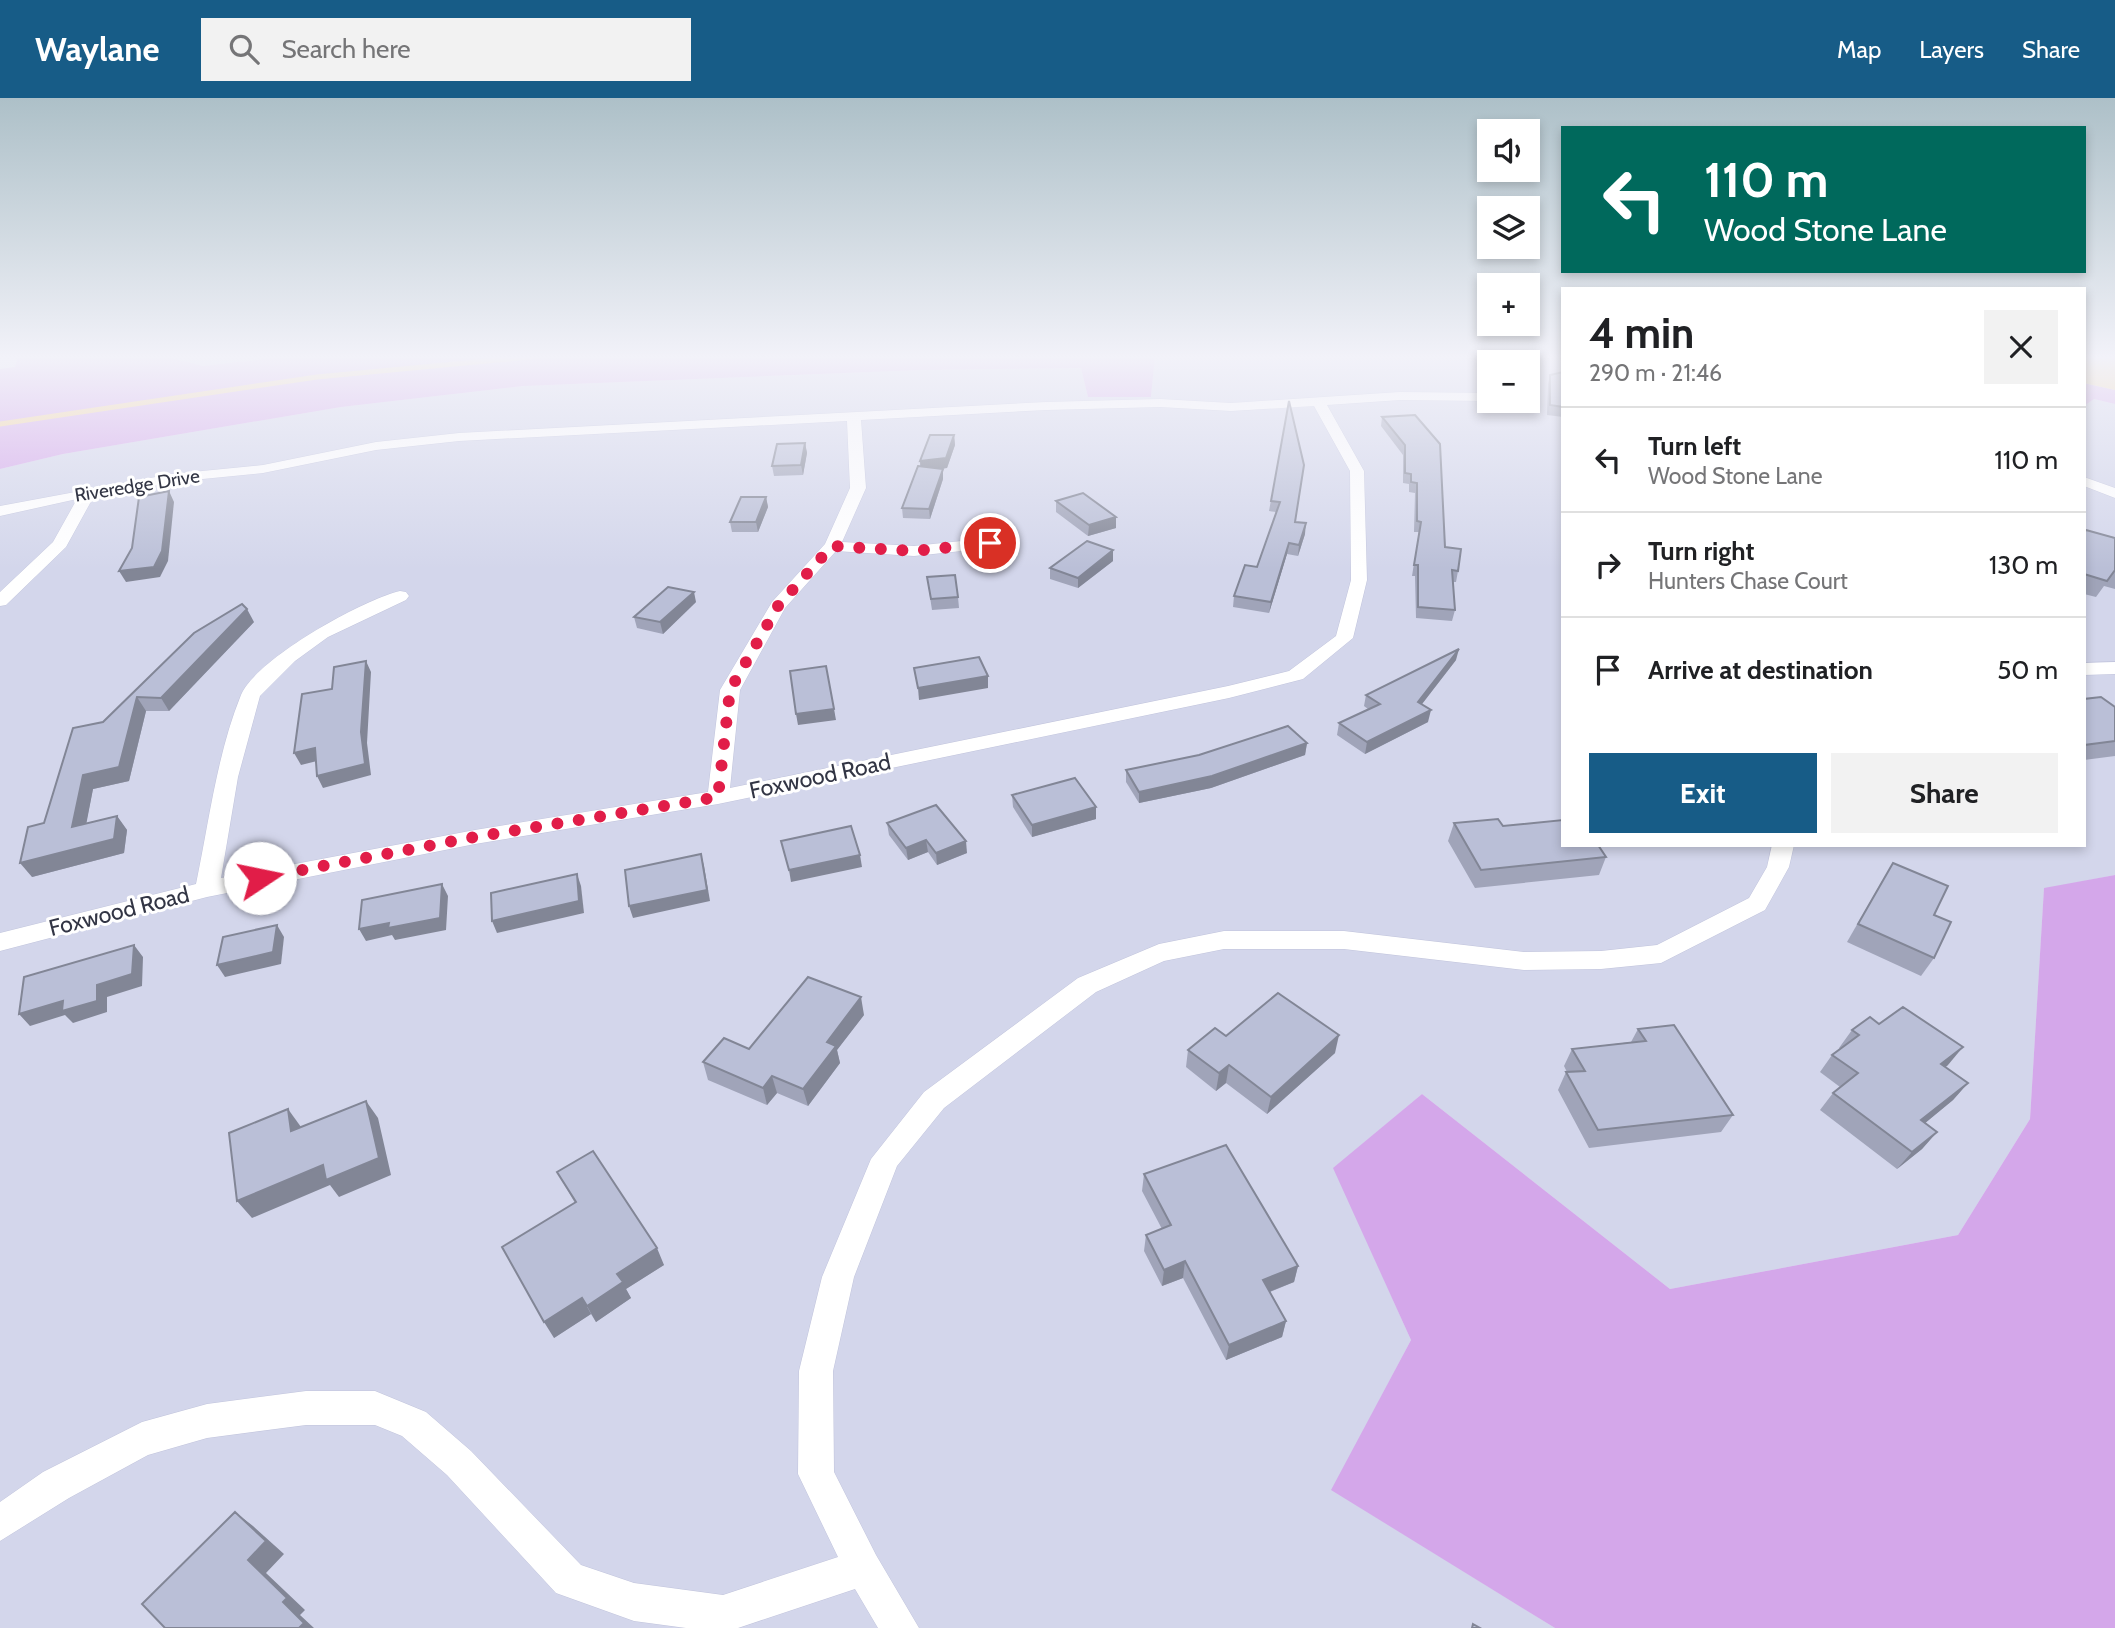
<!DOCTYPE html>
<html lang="en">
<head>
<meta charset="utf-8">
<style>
  body { margin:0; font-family:Cabin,sans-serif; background:#f2f2f2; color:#202124; height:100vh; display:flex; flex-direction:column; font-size:26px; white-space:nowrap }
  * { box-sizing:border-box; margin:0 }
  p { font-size:23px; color:#757577 }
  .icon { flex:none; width:38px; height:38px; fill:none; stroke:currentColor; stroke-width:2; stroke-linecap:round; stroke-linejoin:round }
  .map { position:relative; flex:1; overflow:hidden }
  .panel { position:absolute; left:1561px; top:189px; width:525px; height:560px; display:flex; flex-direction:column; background:#fff; border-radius:0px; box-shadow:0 4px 10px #0003 }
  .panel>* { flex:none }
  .top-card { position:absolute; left:1561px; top:28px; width:525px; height:147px; border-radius:0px; box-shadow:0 4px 10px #0003; background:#00695c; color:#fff; overflow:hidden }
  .tools { position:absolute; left:1477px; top:21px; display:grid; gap:14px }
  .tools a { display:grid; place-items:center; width:63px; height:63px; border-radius:0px; background:#fff; box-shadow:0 4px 10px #0003; font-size:35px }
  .pin { position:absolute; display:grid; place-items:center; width:60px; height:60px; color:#fff; margin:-30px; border:4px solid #fff; border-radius:50%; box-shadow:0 2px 7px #0007 }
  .me { position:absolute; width:77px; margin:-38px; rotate:79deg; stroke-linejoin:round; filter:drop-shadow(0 0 5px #0008) }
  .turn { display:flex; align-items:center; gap:24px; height:147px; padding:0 28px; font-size:32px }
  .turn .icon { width:91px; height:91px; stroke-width:2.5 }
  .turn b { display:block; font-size:49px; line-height:60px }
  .round { display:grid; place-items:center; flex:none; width:74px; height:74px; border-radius:0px; background:#f2f2f2 }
  .headline { display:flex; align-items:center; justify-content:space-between; height:119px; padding:0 28px }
  h1 { font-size:42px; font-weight:700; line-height:52px }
  .button { display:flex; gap:14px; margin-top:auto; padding:14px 28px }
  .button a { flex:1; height:80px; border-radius:0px; background:#175c87; color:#fff; font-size:28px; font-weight:700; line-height:80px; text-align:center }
  .button a+a { background:#f2f2f2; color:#202124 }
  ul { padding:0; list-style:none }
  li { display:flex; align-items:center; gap:21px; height:105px; padding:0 28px; border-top:2px solid #e0e0e0 }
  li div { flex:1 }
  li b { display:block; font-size:26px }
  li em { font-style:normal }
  header { display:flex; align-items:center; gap:42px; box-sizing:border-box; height:98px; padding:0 35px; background:#175c87; color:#fff }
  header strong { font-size:33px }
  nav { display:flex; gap:38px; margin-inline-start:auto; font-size:24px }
  .search { width:490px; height:63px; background:#f2f2f2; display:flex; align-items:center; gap:18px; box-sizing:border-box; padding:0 24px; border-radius:0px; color:#757577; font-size:26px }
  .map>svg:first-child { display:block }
  .residential { fill:#d3d6eb; fill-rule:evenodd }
  .green { fill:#d4a7ea }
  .water { fill:#f4d399 }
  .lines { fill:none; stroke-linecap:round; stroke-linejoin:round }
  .stream { stroke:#f4d399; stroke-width:5 }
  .minor-casing { stroke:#c1c4dc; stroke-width:1 }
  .minor { fill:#fff; fill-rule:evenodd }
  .wall { fill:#a0a4b9 }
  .shaded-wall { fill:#828696 }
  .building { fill:#babfd7; stroke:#828696; stroke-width:2 }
  .route { stroke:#e11d48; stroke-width:12; stroke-dasharray:0 21.6 }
  .labels { text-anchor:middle; stroke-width:6; stroke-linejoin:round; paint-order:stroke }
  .far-street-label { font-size:19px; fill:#323544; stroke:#fff }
  .street-label { font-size:23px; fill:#323544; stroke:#fff }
</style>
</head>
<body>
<header>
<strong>Waylane</strong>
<div class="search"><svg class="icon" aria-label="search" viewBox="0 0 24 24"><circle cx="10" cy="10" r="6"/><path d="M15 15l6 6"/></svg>Search here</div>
<nav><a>Map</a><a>Layers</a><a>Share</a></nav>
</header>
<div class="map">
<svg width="2115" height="1530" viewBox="0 0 2115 1530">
  <rect width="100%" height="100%" fill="#e2e3f2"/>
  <!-- residential -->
  <g class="residential">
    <path d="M159,257H300L203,268Z"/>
    <path d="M1155,257H1563V747H2084V308L2094,301L2115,306V777L2044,791L2030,1021L1958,1137L1670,1191L1422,996L1334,1070L1411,1242L1332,1392L1555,1530H0V371L63,356L341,309L524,288L920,272L1081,270L1088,299H1151ZM1489,264H1528V303H1489Z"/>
  </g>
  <!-- green -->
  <g class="green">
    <path d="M19,257H159L203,268L300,257H1155L1151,299H1088L1081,270L920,272L523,288L341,309L63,356L0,371V271L15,269Z"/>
    <path d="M2084,285L2115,292V306L2094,301L2084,308Z"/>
    <path d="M2115,777V1530H1555L1331,1392L1411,1242L1333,1070L1422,996L1670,1191L1958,1137L2030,1021L2044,790Z"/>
  </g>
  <!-- water -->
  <path class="water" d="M2084,257L2115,258V292L2084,285Z"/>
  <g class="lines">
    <!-- stream -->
    <path class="stream" d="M0,326L317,279L549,257"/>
    <defs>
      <g id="minor">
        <path d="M1400,294L1489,295L1490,303L1400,302L1327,307L1364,373L1367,482L1353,540L1303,581L1229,600L718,706L475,746L207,799L0,853V835L196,786C209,724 217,656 241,597C256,561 362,502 400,493L406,494L409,498L406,502L328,539L295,563L260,598L238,679L221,780L475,732L708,694L720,592L772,504L825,446L850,390L847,323L459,343L376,352L263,375L172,384L94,398L66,449L6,507L0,508V494L53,444L77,401L0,418V408L172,376L263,367L376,344L459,335L1046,304L1160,301L1231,305ZM1314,308L1350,373L1351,482L1336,538L1289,573L1228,588L730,690L740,592L785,510L836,453L914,458L990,450L998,445L990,440L914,448L842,444L866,390L861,322L1046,312L1160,309L1231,313Z"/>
        <path d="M2084,379L2115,390V400L2084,388Z"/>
        <path d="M2115,564V576L2084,577V565Z"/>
        <path d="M1772,747H1794L1789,769L1765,812L1661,865L1601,871L1524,872L1344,851H1224L1164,863L1096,894L944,1010L897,1068L854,1179L833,1273L834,1374L876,1457L919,1530H878L855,1491L738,1530H686L634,1523L556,1495L447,1377L402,1338L375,1327H306L207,1340L148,1357L69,1400L0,1443V1404L43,1374L142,1324L207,1306L306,1293H375L426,1314L471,1353L581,1467L634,1485L723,1497L838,1459L798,1376L799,1273L822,1179L871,1061L924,994L1078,880L1159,846L1224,833H1344L1524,854L1601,853L1657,847L1749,800L1767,769Z"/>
      </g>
    </defs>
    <!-- minor casing -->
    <use href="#minor" class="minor-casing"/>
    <!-- minor -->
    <use href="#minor" class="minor"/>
  </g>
  <!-- wall -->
  <g class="wall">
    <path d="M175,257H218V258L177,260Z"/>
    <path d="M1563,274V319L1547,317L1548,286L1550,277Z"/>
    <path d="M1289,303L1295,424L1305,436L1298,458L1287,456L1269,515L1233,509L1234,498L1257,469L1276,414L1269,413Z"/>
    <path d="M1415,317L1445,449L1458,473L1456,484H1453L1455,512L1452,523L1416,520L1415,478H1412L1419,434H1414L1415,395L1409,394V386L1403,385V357L1381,328L1382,319Z"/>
    <path d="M954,337L955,347L947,370L938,371H943V381L930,421L903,420L902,410L920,368V363Z"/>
    <path d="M805,345L807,355L803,377L774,378L772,368Z"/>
    <path d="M766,399L768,409L758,434H732L730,424Z"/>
    <path d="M1056,403L1116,430L1088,438L1056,414Z"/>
    <path d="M2084,435L2115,440V491L2104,488L2096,499L2084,496Z"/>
    <path d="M1113,452V463L1078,490L1050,481V470Z"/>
    <path d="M927,479L958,499L959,510L932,512Z"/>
    <path d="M696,504L663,536L637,530L634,519Z"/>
    <path d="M254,524L169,613H146L129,683L93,691L86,725L117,718L127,732L124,755L32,779L44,725L103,624L194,535Z"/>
    <path d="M1456,562L1422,606L1428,624L1365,656L1337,637L1339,625L1368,611L1364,608L1366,597Z"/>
    <path d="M2084,601L2115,609V658L2084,662Z"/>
    <path d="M1307,645L1305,657L1211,690L1139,705L1126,684V672Z"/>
    <path d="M1012,697L1096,721L1032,739L1013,709Z"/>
    <path d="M887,725L967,755L937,767L928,754L908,762L889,737Z"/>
    <path d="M1454,725L1503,728L1563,747L1606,759L1599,777L1475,790L1448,743Z"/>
    <path d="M1893,765L1934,817V860L1921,878L1847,844L1882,783Z"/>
    <path d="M864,917L837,952L840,965L808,1008L777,995L767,1007L708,982L703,964Z"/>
    <path d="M1879,926L1948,967L1945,969L1968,985L1953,1002L1925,1025L1937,1034L1922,1051L1897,1071L1820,1012L1833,995L1840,989L1820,974L1832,957L1841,951L1839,950L1852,932Z"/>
    <path d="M1638,931L1733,1017L1721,1034L1589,1050L1558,992L1566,974H1567L1564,968L1572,951L1631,944Z"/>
    <path d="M1226,938L1335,955L1267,1016L1226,985L1216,993L1186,969L1188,952Z"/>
    <path d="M557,1074L664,1167L626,1191L631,1200L596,1224L591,1216L554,1240L575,1105Z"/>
    <path d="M1144,1076L1298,1168L1294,1184L1270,1194L1286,1223L1282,1239L1226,1262L1183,1180L1162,1188L1144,1153L1146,1137L1162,1131L1142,1093Z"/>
  </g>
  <!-- shaded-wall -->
  <g class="shaded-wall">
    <path d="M954,337L955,347L947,370L921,373L920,363Z"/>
    <path d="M805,345L807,355L803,377L801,367Z"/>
    <path d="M943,371V381L930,421L929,411Z"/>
    <path d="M169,393L174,404L168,463L160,479L126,484L119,473Z"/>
    <path d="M766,399L768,409L758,434L756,424Z"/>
    <path d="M1116,419V430L1088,438L1089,427Z"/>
    <path d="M1306,425L1305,436L1298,458L1299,447Z"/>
    <path d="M1289,445L1287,456L1269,515L1271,504Z"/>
    <path d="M1113,452V463L1078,490V480Z"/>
    <path d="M694,494L696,504L663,536L660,524Z"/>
    <path d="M247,511L254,524L169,613L161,600Z"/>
    <path d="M1459,551L1456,562L1415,615L1418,604Z"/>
    <path d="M366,563L371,574L367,645L371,677L323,690L317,678L361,634Z"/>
    <path d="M988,578V590L919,602L918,590Z"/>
    <path d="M137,599L146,613L129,683L93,691L83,743L72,729L83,677Z"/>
    <path d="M834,611L836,622L798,627L796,616Z"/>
    <path d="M1431,612L1428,624L1365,656L1367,644Z"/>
    <path d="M1307,645L1305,657L1211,690L1139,705V694Z"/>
    <path d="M315,650L321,662L301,667L294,655Z"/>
    <path d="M1096,709V721L1032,739V727Z"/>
    <path d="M117,718L127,732L124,755L32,779L20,765Z"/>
    <path d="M926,742L928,754L908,762L906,750Z"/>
    <path d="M966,743L967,755L937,767L936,755Z"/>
    <path d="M701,756L704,768L710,803L633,820L629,808Z"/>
    <path d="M860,757L862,769L791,784L789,772Z"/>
    <path d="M577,776L581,788L584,815L497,835L492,823Z"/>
    <path d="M442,786L448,798L446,832L395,842L392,837L366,843L359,831Z"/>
    <path d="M277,827L284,839L281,866L225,879L217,867Z"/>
    <path d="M134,847L143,859L142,888L107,899V914L73,925L65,917L30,928L19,916L97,887Z"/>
    <path d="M861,899L864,917L837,952L840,965L808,1008L803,991L827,944Z"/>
    <path d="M1339,937L1335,955L1267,1016L1271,999Z"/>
    <path d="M1963,949L1948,967L1927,984L1941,966Z"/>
    <path d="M1229,967L1226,985L1216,993L1219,975Z"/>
    <path d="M772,978L777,995L767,1007L763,990Z"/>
    <path d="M1968,985L1953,1002L1907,1040L1921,1022Z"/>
    <path d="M366,1003L378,1020L391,1077L339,1099L330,1087L252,1120L237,1103L323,1067Z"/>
    <path d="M288,1011L301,1029L291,1033Z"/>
    <path d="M1937,1034L1922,1051L1897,1071L1912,1054Z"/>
    <path d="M657,1150L664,1167L626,1191L631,1200L596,1224L587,1208L617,1176Z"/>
    <path d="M1185,1163L1183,1180L1162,1188L1164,1172Z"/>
    <path d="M1298,1168L1294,1184L1259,1198L1263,1182Z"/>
    <path d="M582,1200L591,1216L554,1240L544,1224Z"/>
    <path d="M1286,1223L1282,1239L1226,1262L1229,1247Z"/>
    <path d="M235,1414L253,1428L284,1456L266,1475L305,1512L300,1517L314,1530H299L283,1504L248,1462Z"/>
  </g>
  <!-- building -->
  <g class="building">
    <path d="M1563,274V309L1550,307V277Z"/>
    <path d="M1289,303L1304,367L1295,424L1306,425L1299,447L1289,445L1271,504L1234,498L1245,467L1257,469L1280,404L1271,403Z"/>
    <path d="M1415,317L1440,346L1445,449L1461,451L1458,473L1452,472L1455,512L1418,509V467H1414L1421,424L1417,423V385L1411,384V376L1405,375V347L1382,319Z"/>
    <path d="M930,337H954L946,360L920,363Z"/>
    <path d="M805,345L801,367L772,368L777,346Z"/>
    <path d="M918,368L943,371L929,411L902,410Z"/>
    <path d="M169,393L162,453L154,469L119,473L132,450L139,399Z"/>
    <path d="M1083,395L1116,419L1089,427L1056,403Z"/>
    <path d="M741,399H766L756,424H730Z"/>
    <path d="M2086,432L2115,440V472L2107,483L2084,476V435Z"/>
    <path d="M1087,443L1113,452L1078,480L1050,470Z"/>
    <path d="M955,477L958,499L931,501L927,479Z"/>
    <path d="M668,489L694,494L660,524L634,519Z"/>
    <path d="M242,506L247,511L161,600L137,599L119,669L83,677L72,729L117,718L114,741L20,765L28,729L44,725L73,630L103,624L194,535Z"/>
    <path d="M1459,551L1418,604L1431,612L1367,644L1339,625L1380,606L1366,597Z"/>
    <path d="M979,559L988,578L918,590L914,570Z"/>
    <path d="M366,563L361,634L365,666L317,678L315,650L294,655L302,596L332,591L334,569Z"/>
    <path d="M826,568L834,611L796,616L790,573Z"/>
    <path d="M2101,599L2115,609V643L2084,647V601Z"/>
    <path d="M1288,628L1307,645L1212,678L1139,694L1126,672L1199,657Z"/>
    <path d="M1075,680L1096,709L1032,727L1012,697Z"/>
    <path d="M936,707L966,743L936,755L926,742L906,750L887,725Z"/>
    <path d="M1498,721L1503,728L1563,722V747H1598L1606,759L1481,772L1454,725Z"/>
    <path d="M851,728L860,757L789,772L781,743Z"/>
    <path d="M701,756L707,792L629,808L625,772Z"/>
    <path d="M1893,765L1948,788L1934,817L1951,824L1934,860L1858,826Z"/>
    <path d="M577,776L579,803L492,823L491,795Z"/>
    <path d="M442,786L440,820L388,830L389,825L359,831L362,802Z"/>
    <path d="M277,827L273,854L217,867L223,839Z"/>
    <path d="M134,847L132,876L97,887V903L62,913L63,903L19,916L24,879Z"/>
    <path d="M808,879L861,899L827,944L836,948L803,991L772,978L763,990L703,964L724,940L749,951Z"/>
    <path d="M1278,895L1339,937L1271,999L1229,967L1219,975L1188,952L1215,930L1226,938Z"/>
    <path d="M1903,909L1963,949L1941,966L1968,985L1921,1022L1937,1034L1912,1054L1833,995L1858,975L1832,957L1859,937L1852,932L1870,919L1879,926Z"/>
    <path d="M1674,927L1733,1017L1598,1032L1566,974L1585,973L1572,951L1646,943L1638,931Z"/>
    <path d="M366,1003L379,1060L326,1082L323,1067L237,1103L229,1035L288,1011L291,1033Z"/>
    <path d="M1226,1047L1298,1168L1263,1182L1286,1223L1229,1247L1185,1163L1164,1172L1146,1137L1171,1127L1144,1076Z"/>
    <path d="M593,1053L657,1150L617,1176L623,1184L587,1208L582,1200L544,1224L502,1149L576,1104L557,1074Z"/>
    <path d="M235,1414L266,1443L248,1462L287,1500L283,1504L304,1525L299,1530H165L142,1506Z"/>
    <path d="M1473,1526L1480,1530H1472Z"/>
  </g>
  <!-- sky -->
  <linearGradient id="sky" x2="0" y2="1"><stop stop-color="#adc0c8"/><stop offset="0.55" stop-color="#f2f2f9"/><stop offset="1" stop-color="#f2f2f9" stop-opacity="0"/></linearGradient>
  <rect width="2115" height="471" fill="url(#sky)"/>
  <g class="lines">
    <!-- route -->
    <path class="route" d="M260,780L475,739L718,699L730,592L778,508L832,448L914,453L990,445"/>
  </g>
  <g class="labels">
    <!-- far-street labels -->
    <g class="far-street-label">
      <text transform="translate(137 387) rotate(-9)" y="7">Riveredge Drive</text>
    </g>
    <!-- street labels -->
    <g class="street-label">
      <text transform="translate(820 678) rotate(-12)" y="8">Foxwood Road</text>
      <text transform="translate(119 813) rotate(-14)" y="8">Foxwood Road</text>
    </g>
  </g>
</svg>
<div class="tools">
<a><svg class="icon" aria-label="sound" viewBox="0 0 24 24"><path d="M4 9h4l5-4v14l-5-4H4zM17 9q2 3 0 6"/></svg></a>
<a><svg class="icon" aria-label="layers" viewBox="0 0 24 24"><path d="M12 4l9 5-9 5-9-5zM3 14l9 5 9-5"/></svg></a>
<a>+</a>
<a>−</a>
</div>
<div class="pin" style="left:990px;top:445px;background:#d93025"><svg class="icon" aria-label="arrive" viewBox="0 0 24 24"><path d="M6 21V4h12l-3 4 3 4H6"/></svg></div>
<svg class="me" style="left:260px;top:780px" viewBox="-20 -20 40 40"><circle r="19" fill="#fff"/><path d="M0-13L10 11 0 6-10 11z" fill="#e11d48"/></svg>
<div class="top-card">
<div class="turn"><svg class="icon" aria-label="left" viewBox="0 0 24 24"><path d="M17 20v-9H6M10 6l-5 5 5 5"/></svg><div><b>110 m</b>Wood Stone Lane</div></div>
</div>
<section class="panel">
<div class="headline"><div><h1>4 min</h1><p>290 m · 21:46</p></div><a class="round"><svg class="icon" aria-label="close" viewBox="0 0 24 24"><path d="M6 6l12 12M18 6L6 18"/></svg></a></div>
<ul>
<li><svg class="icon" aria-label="left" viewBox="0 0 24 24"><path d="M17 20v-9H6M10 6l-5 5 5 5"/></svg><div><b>Turn left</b><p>Wood Stone Lane</p></div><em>110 m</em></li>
<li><svg class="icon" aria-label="right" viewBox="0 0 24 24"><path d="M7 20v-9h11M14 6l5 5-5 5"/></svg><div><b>Turn right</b><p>Hunters Chase Court</p></div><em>130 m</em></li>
<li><svg class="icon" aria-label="arrive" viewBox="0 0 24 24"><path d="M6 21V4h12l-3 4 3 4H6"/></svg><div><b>Arrive at destination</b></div><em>50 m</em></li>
</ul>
<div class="button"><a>Exit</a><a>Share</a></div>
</section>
</div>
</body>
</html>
